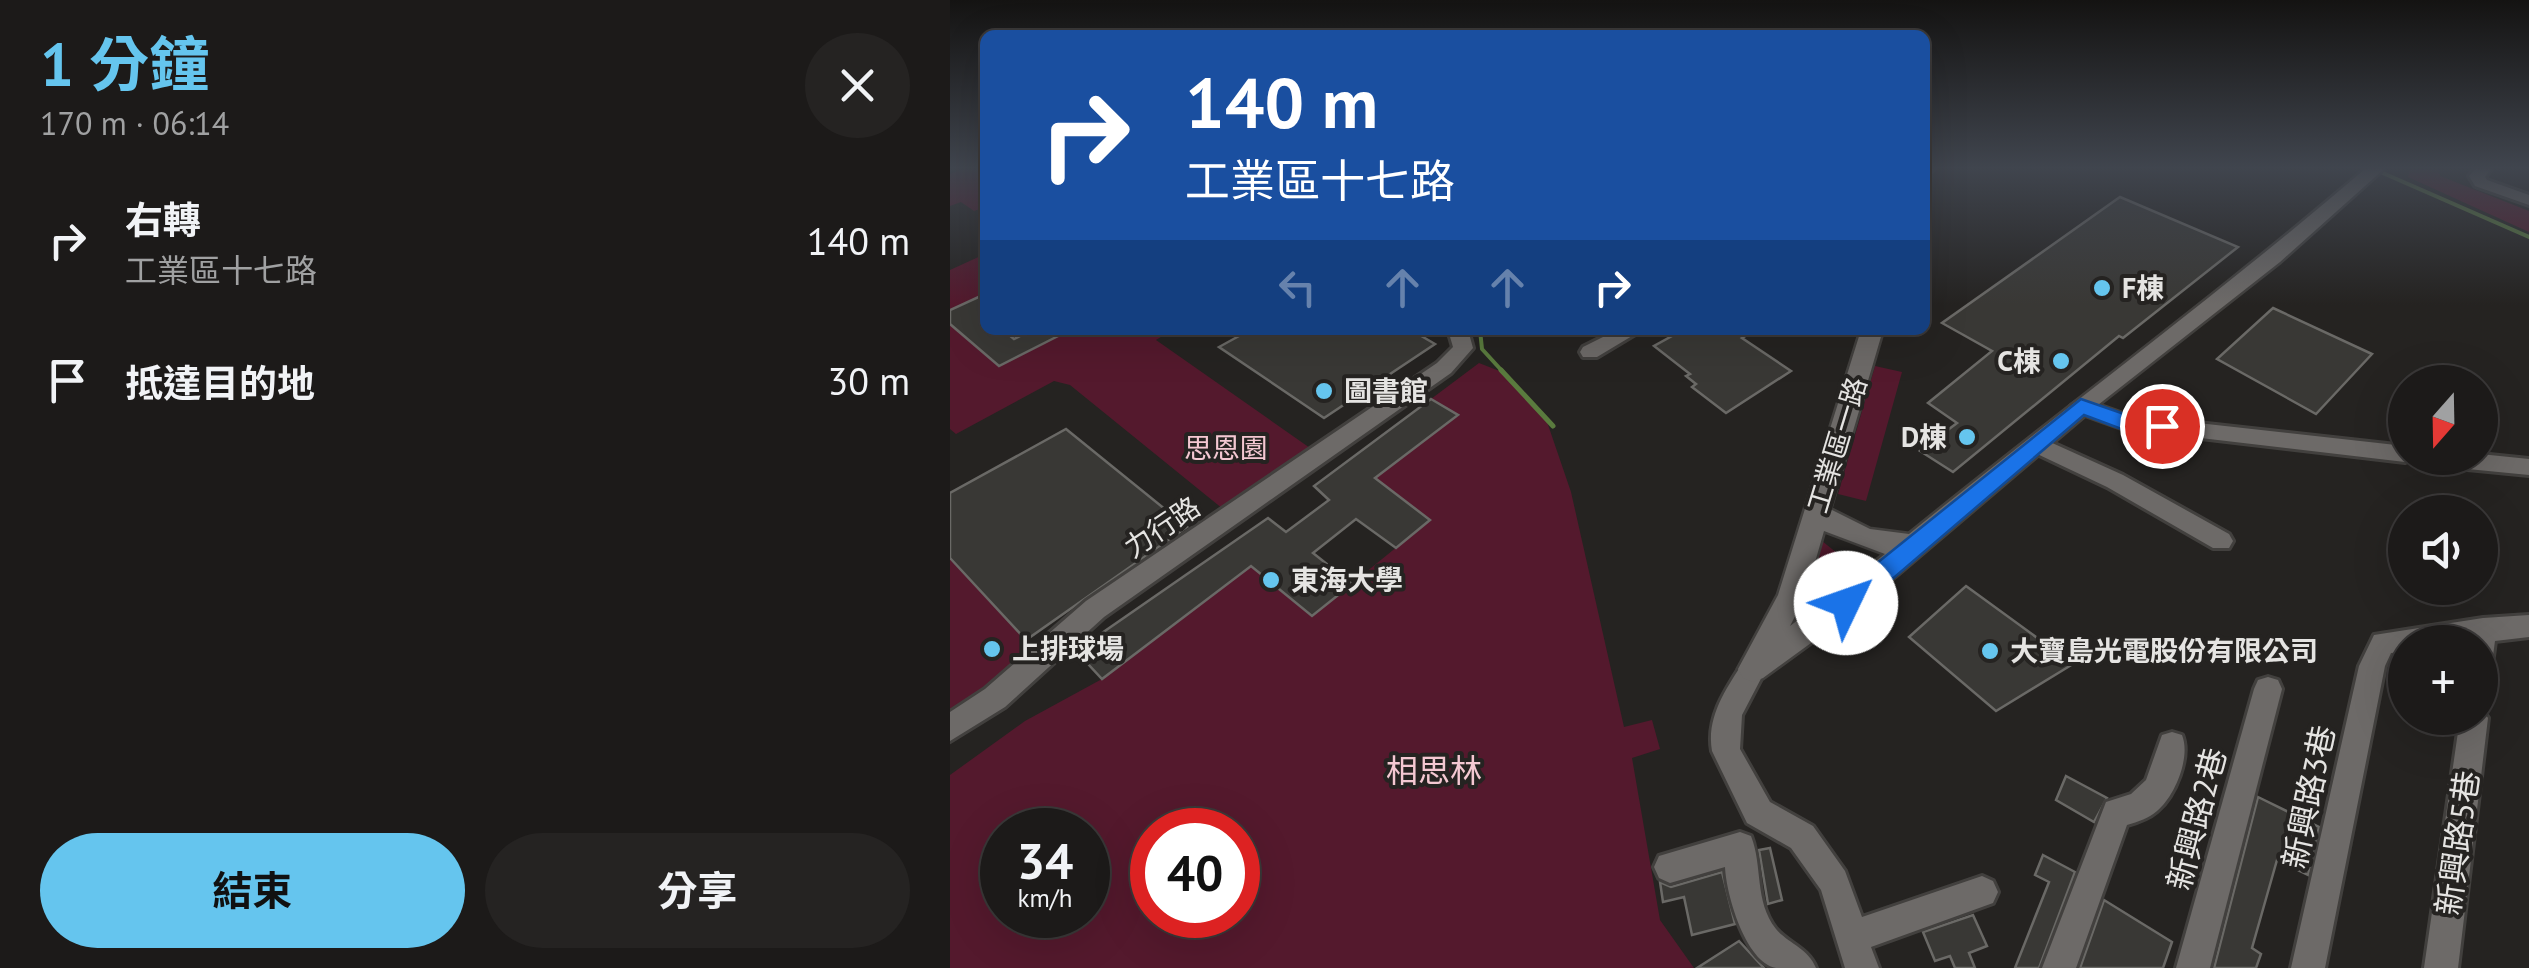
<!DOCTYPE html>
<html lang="zh-TW">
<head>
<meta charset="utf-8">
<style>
  body { margin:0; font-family:"PT Sans","Noto Sans TC",sans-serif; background:#252322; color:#f1f3f6; height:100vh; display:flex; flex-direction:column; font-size:38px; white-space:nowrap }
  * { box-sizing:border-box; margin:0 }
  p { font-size:32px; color:#a0a1a2 }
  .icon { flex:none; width:55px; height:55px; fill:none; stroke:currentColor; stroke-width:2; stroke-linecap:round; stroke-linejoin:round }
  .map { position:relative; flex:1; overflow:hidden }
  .sheet { display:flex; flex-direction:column; background:#1c1a19; width:950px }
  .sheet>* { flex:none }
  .guide { position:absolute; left:30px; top:30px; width:950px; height:305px; border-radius:15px; box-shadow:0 10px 40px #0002,0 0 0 2px #3a3838; background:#1a4fa0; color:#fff; overflow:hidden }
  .needle { width:65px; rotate:200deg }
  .tools { position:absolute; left:1438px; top:365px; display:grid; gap:20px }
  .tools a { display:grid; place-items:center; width:110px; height:110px; border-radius:50%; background:#1c1a19; box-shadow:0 10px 40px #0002,0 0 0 2px #3a3838; font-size:50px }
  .speed { position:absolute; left:30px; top:808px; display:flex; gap:20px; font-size:50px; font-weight:700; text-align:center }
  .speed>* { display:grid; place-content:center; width:130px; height:130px; border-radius:50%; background:#1c1a19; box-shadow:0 10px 40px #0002,0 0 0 2px #3a3838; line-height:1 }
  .speed small { font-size:25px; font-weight:400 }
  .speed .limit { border:15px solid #d22; background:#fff; color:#111 }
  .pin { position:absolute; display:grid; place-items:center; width:85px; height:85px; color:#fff; margin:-42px; border:5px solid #fff; border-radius:50%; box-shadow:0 2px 10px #0007 }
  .me { position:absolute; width:110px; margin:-55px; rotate:48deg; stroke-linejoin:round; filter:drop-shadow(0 0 8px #0008) }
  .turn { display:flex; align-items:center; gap:35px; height:210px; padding:0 40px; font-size:45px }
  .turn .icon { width:130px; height:130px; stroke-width:2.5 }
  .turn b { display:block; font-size:70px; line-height:85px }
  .lanes { display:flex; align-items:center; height:95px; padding:0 40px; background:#0003; justify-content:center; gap:50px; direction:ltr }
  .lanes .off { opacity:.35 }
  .round { display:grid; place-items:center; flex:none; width:105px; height:105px; border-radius:52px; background:#252322 }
  .headline { display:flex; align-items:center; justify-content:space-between; height:170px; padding:0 40px }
  h1 { font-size:60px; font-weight:700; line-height:75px; color:#65c5ee }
  .primary-button { display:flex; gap:20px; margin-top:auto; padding:20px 40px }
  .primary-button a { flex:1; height:115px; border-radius:60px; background:#65c5ee; color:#111; font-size:40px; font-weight:700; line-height:115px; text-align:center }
  .primary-button a+a { background:#252322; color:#f1f3f6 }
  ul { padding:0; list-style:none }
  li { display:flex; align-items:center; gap:30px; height:140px; padding:0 40px }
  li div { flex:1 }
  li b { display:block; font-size:38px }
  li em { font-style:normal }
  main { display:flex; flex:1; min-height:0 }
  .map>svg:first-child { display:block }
  .green { fill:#54192d; fill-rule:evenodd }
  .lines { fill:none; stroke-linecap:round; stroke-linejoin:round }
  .stream-far1 { stroke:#5a7b3e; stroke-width:4 }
  .stream { stroke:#5a7b3e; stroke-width:5 }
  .building { fill:#393835; stroke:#6a6966; stroke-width:2.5 }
  .minor-casing { stroke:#42403e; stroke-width:6 }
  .tertiary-casing { stroke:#42403e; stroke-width:5 }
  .minor { fill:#6d6a68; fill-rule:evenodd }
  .tertiary { fill:#6d6a68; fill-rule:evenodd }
  .route { fill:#1a73e8; stroke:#114b97; stroke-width:2.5 }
  .poi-dot { fill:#65c5ee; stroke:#252321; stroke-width:4 }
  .labels { text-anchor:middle; stroke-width:8; stroke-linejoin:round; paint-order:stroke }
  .poi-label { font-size:28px; font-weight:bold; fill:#e5e4e2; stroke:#252321; text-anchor:start }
  .street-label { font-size:28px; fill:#e5e4e2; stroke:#252321 }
  .park-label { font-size:28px; fill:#f4c8d2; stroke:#252321 }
  .near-park-label { font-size:32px; fill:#f4c8d2; stroke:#252321 }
  .near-street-label { font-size:32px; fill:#e5e4e2; stroke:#252321 }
</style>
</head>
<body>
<main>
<section class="sheet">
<div class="headline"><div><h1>1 分鐘</h1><p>170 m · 06:14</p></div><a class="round"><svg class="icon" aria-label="close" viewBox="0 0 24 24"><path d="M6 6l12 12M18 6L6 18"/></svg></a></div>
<ul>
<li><svg class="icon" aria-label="right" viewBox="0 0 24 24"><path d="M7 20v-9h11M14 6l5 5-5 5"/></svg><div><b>右轉</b><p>工業區十七路</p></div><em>140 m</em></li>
<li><svg class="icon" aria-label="arrive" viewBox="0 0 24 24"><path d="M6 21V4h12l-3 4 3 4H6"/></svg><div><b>抵達目的地</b></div><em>30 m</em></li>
</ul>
<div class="primary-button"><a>結束</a><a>分享</a></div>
</section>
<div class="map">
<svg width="1579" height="968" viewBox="0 0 1579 968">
  <rect width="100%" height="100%" fill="#252321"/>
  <!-- green -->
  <g class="green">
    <path d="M13,169H35V207L24,211L11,202L0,206V174Z"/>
    <path d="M1460,169H1489L1490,176L1579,211V232L1458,177Z"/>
    <path d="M35,254V294L0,310V270Z"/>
    <path d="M0,324L49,366L120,330H222L206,340L360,448L273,509L120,385L104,381L6,434L0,429Z"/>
    <path d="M529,363L552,372L594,413L621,492L674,727L702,720L710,749L682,758L710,920L744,968H0V775L75,721L152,679L301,566L362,616L480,520L425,478L507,416L481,399ZM52,830H138V915H52ZM202,830H288V915H202Z"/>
    <path d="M925,366L952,372L916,501L888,494Z"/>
    <path d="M872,541L887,553L916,561L857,616Z"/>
    <path d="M0,555L94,658L0,723Z"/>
  </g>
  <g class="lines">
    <!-- stream-far1 -->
    <g class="stream-far1">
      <path d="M1426,170L1579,237"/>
      <path d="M530,330L532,349L553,372"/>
    </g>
    <!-- stream -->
    <path class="stream" d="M551,370L603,426"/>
  </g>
  <!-- building -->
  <g class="building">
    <path d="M1170,197L1288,247L1173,338L1169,336L1003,472L970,451L1007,423L978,403L1042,351L992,323Z"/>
    <path d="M35,294V330H53L64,339L82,330H120L49,366L0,324V310Z"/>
    <path d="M1323,308L1422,354L1366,414L1267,359Z"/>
    <path d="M300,330H461L485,344L374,418L269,347Z"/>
    <path d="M733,330H806L792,338L841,371L776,413L742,387L746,384L736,376L740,374L704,346Z"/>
    <path d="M481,399L508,415L425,478L480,520L446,548L406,519L363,553L402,584L362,616L301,566L152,679L126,651L318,518L336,532L379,500L364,486Z"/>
    <path d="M116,429L237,527L76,640L0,558V493Z"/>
    <path d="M1016,586L1123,664L1046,711L959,637Z"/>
    <path d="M1116,776L1157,798L1144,822L1106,800Z"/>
    <path d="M1308,797L1369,827L1358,875L1327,860L1302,948L1311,954L1306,968H1264Z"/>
    <path d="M820,848L832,900L818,904L809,850Z"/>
    <path d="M1093,855L1125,872L1089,968H1065L1099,882L1085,875Z"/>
    <path d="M772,872L785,924L742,935L734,897L713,902L710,882L721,887Z"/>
    <path d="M1154,900L1222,942L1213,968H1130Z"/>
    <path d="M1023,915L1037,946L1019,953L1025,968H1005L1000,956L985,961L973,932Z"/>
    <path d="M789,941L814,968H747Z"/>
  </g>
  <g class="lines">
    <defs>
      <g id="minor">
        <path d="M975,169H984L975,175Z"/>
        <path d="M1525,169H1541L1535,177L1537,180L1579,195V205L1525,186L1519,176Z"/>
        <path d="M498,330H518L523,348L501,373L154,617L55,707L0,741V712L35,689L136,601L487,363L503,347Z"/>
        <path d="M667,330H692L647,357H633L630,352L633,347Z"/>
        <path d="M1131,399L1176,415L1455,446V458H1464L1455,462L1174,429L1124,411L1121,406Z"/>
        <path d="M1089,437L1173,475L1279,534L1283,541L1279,548H1263L1157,487L1081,451L1078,445L1081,439Z"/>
        <path d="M1530,454L1579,459V475L1487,466L1476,458H1530Z"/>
        <path d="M1579,615V637L1545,641L1539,686L1530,689V642H1455V652L1441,653L1435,666L1375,968H1341L1409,666L1424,635L1533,618Z"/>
        <path d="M803,657L812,661L816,669L792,715L790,749L820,802L863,826L895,871L912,917L1032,876L1043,881L1048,892L1043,903L921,947L929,968H895L871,890L841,848L797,823L762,751C756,717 776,689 794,661Z"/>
        <path d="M1318,677L1328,680L1332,689L1260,968H1226L1304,689L1308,680Z"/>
        <path d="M1530,707L1538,718L1508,968H1474L1510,718H1530Z"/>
        <path d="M1222,732L1232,735C1241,757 1225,796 1207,811C1199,818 1188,822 1177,825L1126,968H1092L1156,802L1181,794L1196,780L1212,735Z"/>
        <path d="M790,832L801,836C813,866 804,901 826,929C839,944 858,948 866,968C853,968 838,968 826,968C795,962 776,893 775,867L720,883L709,878L704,867L709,856Z"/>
      </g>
      <path id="tertiary" d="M1415,169H1434L1330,262L1139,412L905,611L813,678L803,682L793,678L788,669L828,595L911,330H933L880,509L920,529L959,534C1110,411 1267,296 1415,169ZM874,531L935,554L840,626L855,597Z"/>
    </defs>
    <!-- minor casing -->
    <use href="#minor" class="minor-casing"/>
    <!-- tertiary casing -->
    <use href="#tertiary" class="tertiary-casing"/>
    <!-- minor -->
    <use href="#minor" class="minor"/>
    <!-- tertiary -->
    <use href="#tertiary" class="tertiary"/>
  </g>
  <!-- sky -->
  <linearGradient id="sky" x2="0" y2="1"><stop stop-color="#141312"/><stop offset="0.55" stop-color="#40454e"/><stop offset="1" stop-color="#40454e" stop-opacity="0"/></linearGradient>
  <rect width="1579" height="305" fill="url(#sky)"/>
  <!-- route -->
  <path class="route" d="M1131,399L1177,415L1219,421L1222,426L1212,434L1174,430L1134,415L905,611L896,614L886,611L883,603L886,596Z"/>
  <!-- markers -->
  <g class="poi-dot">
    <circle cx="1152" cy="288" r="10"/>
    <circle cx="1111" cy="361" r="10"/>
    <circle cx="374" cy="391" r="10"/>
    <circle cx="1017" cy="437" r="10"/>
    <circle cx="321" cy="580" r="10"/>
    <circle cx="42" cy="649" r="10"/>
    <circle cx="1040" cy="651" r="10"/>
  </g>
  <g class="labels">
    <!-- poi labels -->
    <g class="poi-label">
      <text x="1172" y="298">F棟</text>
      <text x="1091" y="371" text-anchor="end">C棟</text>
      <text x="394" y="401">圖書館</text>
      <text x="997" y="447" text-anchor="end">D棟</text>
      <text x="341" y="590">東海大學</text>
      <text x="62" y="659">上排球場</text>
      <text x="1060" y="661">大寶島光電股份有限公司</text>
    </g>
    <!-- street labels -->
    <g class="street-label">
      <text transform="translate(887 445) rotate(-73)" y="10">工業區一路</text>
      <text transform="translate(212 527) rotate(-34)" y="10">力行路</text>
    </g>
    <!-- park labels -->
    <g class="park-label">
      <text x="276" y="458">思恩園</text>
    </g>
    <!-- near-park labels -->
    <g class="near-park-label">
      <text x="484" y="782">相思林</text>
    </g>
    <!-- near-street labels -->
    <g class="near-street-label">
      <text transform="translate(1359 797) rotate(-78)" y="11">新興路3巷</text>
      <text transform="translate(1247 819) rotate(-75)" y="11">新興路2巷</text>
      <text transform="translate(1508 843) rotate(-82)" y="11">新興路5巷</text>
    </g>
  </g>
</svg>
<div class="tools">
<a><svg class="needle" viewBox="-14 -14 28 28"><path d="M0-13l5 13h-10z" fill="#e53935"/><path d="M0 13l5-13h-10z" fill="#a0a1a2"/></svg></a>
<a><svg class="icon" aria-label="sound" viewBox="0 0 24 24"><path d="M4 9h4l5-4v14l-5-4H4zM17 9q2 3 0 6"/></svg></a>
<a>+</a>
</div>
<div class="speed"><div>34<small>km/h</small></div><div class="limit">40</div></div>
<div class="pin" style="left:1212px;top:426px;background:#d93025"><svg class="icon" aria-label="arrive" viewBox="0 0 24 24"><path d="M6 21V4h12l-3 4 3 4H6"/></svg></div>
<svg class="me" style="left:896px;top:603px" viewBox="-20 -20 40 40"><circle r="19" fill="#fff"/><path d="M0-13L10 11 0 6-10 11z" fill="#1a73e8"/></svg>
<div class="guide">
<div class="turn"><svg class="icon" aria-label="right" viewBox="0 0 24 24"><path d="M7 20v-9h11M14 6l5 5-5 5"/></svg><div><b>140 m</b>工業區十七路</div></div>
<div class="lanes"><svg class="icon off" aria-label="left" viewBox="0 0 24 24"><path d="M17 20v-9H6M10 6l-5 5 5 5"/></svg><svg class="icon off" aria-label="ahead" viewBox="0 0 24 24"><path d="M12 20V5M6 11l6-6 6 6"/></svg><svg class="icon off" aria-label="ahead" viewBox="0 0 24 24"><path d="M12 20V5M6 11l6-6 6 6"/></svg><svg class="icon" aria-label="right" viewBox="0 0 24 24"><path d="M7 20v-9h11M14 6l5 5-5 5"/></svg></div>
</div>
</div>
</main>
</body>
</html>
